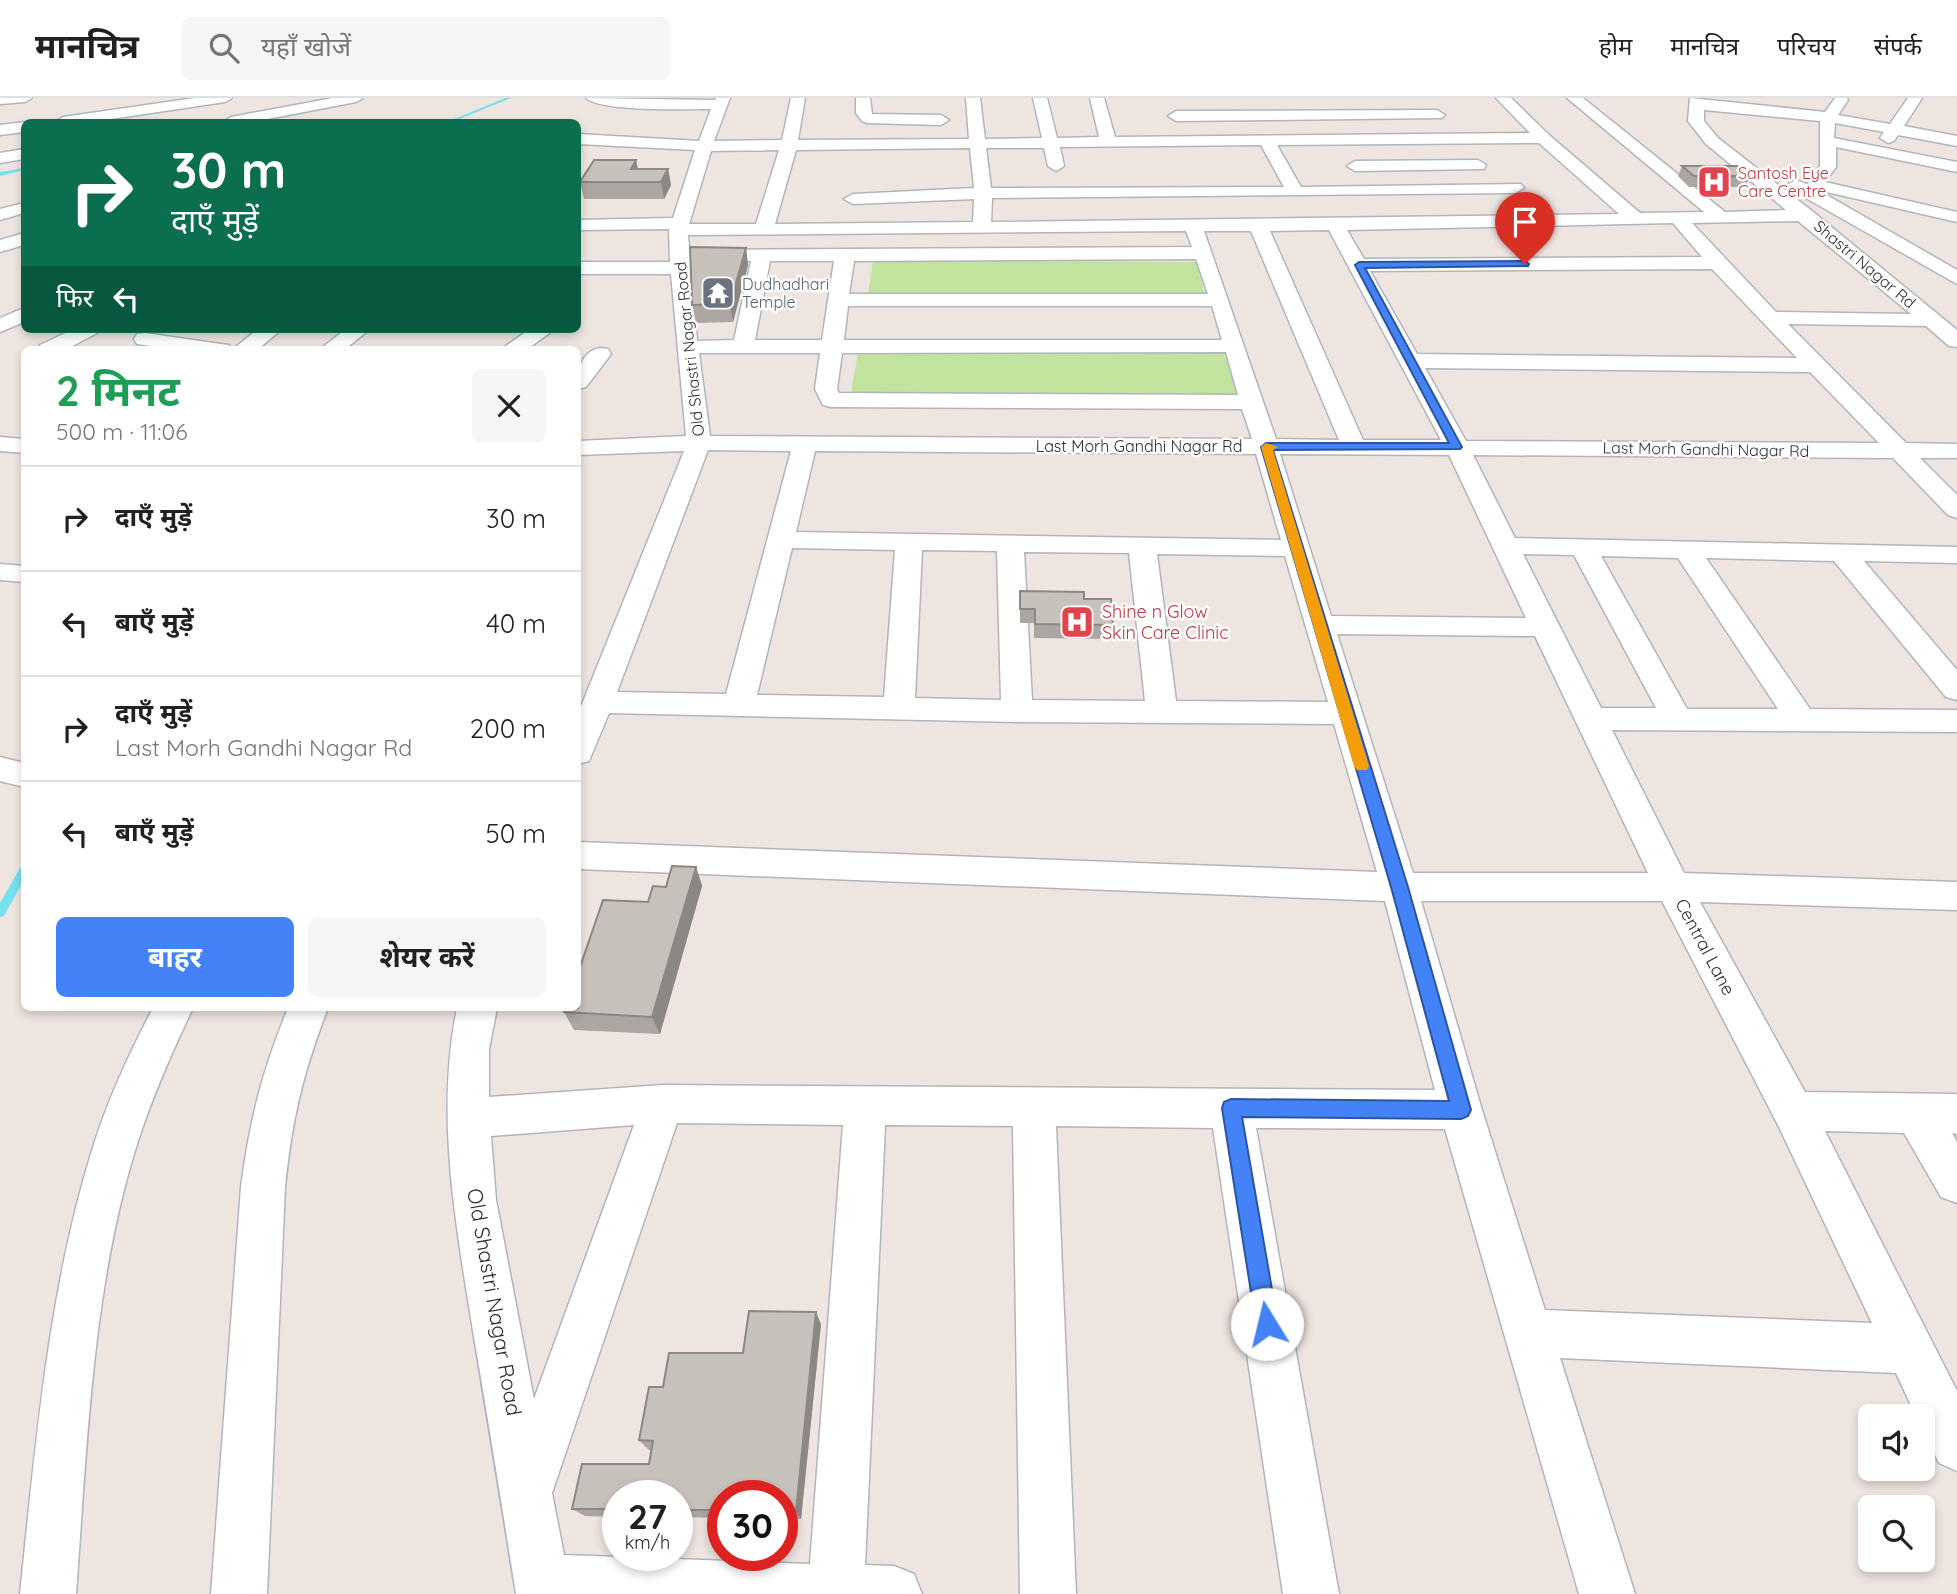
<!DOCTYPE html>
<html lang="hi">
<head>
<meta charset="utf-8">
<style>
  body { margin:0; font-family:Quicksand,"Noto Sans Devanagari",sans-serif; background:#f6f6f6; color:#202124; height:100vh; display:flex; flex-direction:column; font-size:26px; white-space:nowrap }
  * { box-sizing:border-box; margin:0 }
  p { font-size:23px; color:#757577 }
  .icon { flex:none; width:38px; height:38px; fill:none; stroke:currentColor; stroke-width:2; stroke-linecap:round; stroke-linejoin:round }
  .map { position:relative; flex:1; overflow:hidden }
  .panel { position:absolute; left:21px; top:248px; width:560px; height:665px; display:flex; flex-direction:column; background:#fff; border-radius:10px; box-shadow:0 4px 10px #0003 }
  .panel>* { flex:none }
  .hud { position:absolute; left:21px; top:21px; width:560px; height:214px; border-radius:10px; box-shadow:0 4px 10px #0003; background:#0b6e4f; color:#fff; overflow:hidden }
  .buttons { position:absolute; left:1858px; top:1306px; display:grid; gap:14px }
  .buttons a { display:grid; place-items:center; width:77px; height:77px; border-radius:10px; background:#fff; box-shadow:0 4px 10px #0003; font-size:35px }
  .speed { position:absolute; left:602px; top:1382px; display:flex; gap:14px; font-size:35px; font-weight:700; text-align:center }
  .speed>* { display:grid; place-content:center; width:91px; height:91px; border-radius:50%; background:#fff; box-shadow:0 4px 10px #0003; line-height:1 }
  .speed small { font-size:18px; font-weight:400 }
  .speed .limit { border:10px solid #d22; background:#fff; color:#111 }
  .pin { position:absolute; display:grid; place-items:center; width:60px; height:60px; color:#fff; margin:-72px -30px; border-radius:50% 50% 50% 0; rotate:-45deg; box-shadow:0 0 7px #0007 }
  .pin .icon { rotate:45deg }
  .me { position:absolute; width:77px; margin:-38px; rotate:351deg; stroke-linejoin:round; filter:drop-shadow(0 0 5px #0008) }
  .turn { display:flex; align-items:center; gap:24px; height:147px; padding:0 35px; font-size:32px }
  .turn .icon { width:91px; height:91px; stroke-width:2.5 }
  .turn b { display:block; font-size:49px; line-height:60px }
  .then { display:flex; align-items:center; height:66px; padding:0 35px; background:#0003; gap:14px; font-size:26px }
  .round { display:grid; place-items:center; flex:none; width:74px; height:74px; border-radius:10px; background:#f6f6f6 }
  .headline { display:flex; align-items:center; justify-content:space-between; height:119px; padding:0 35px }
  h1 { font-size:42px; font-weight:700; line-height:52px; color:#1e9e55 }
  .primary-button { display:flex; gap:14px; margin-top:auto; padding:14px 35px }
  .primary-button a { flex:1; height:80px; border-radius:10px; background:#4383f7; color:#fff; font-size:28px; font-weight:700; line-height:80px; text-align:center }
  .primary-button a+a { background:#f6f6f6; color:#202124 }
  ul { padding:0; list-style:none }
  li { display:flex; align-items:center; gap:21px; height:105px; padding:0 35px; border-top:2px solid #e0e0e0 }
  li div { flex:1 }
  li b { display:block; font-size:26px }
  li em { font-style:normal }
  header { display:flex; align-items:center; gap:42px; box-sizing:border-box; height:98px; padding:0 35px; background:#fff; border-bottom:2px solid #e0e0e0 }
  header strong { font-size:33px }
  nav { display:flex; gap:38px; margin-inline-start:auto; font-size:24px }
  .search { width:490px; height:63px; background:#f6f6f6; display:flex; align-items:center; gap:18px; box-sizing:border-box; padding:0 24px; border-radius:10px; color:#757577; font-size:26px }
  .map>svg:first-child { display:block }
  .green { fill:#c1e39e }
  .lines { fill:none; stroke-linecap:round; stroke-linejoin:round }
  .stream { fill:#75e2ed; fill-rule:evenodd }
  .minor-casing { stroke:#b0b5bd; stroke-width:3 }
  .minor { fill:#fff; fill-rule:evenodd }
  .wall { fill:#aba6a1 }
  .shaded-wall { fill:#8b8783 }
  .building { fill:#c7c1bb; stroke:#8b8783; stroke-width:2 }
  .route { fill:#4383f7; stroke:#2c55a1; stroke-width:2 }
  .slow { fill:#f59e0b }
  .labels { text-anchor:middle; stroke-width:5; stroke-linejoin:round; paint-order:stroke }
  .far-health-label { font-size:16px; fill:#be3a42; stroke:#fff; text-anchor:start }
  .far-street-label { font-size:16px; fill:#2d2d2d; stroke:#fff }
  .far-worship-label { font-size:16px; fill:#5b616d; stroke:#fff; text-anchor:start }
  .health-label { font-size:18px; fill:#be3a42; stroke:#fff; text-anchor:start }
  .street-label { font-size:18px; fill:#2d2d2d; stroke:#fff }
  .near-street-label { font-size:21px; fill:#2d2d2d; stroke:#fff }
</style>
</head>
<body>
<header>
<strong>मानचित्र</strong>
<div class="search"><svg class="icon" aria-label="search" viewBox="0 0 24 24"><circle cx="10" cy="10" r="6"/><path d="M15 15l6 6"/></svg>यहाँ खोजें</div>
<nav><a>होम</a><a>मानचित्र</a><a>परिचय</a><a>संपर्क</a></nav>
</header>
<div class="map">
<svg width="1957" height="1496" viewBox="0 0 1957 1496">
  <rect width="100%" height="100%" fill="#eee5e0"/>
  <!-- green -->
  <g class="green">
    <path d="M873,162L1196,164L1205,196L868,197Z"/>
    <path d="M1223,252L1240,299L850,301L858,254Z"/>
  </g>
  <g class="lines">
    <!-- stream -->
    <g class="stream">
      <path d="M505,0H511L452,24H447Z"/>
      <path d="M24,70V72L0,78V74Z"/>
      <path d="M24,769V782L4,818L0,819V805L20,770Z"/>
    </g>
    <defs>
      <g id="minor">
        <path d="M0,0H32L25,4L0,6Z"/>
        <path d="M195,0H232L225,4L91,24H55L63,19Z"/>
        <path d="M333,0H363L356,4L252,24H223L231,19Z"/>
        <path d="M586,0L715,2L716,0H730L714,43L782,42L791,0H805L798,42L969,41L966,0H980L985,41L1042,40L1033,0H1047L1057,40L1099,39L1090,0H1104L1115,39L1530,35L1496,0H1511L1549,37L1640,115L1704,114L1567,0H1583L1725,114L1786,112L1706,46L1688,23L1690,0L1825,14L1835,0H1847L1848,2L1838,17L1890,26L1908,0H1922L1904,28L1957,38V48L1898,37L1894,43L1888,45L1880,40L1884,34L1835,25L1834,40L1957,64V74L1836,49V69L1825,84L1957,114V124L1818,92L1957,172V186L1790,91L1787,87L1796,82L1809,87L1808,83L1820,68V23L1704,12V23L1718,40L1812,113L1957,232V249L1949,248L1926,228L1788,226L1906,345L1957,346V360H1920L1957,397V420L1948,417L1893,360L1473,357L1515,440L1957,449V465L1864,463L1957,572V602L1946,599L1834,463L1706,460L1810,611L1957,612V634L1612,632L1684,775L1957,784V812L1700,804L1805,994L1957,996V1036L1952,1035L1957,1044V1105L1941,1099L1904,1035L1825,1033L1957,1293V1373L1939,1365L1923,1332V1318H1916L1896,1275L1560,1260L1635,1496H1579L1445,1031L1256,1030L1339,1496H1283L1213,1030L1056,1028L1076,1496H1020L1013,1028L885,1027L865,1467L894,1468L914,1476L922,1496H516C502,1408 488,1320 473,1233C456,1126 435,1018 457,910H497L489,951V999L663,987L1435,992L1385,803L578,771V744L1377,774L1334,626L1017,624L609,615L589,663L578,666V616L684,353L578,357V343L686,338L671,176H578V164H670L669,131L578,132V122L673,120L695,52L578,46V36L699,43L711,11C687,11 601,14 586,0ZM1539,45L1619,116L991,124L992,100L1515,95L1524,90L1521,86L1301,89L1277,47ZM1261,47L1284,89L991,90L986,50H1044L1048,68L1056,73L1064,68L1060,49ZM970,50L974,90L853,96L844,101L853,106L974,101L973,124L775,126L796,52ZM779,52L756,126H689L711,53ZM1798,123L1911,216L1776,214L1692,125ZM1673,125L1702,159L1364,161L1347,132ZM1329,132L1441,342H1363L1270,133ZM1186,133L1192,149L700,152L690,158L693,162L751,163L734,242L697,243L688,137ZM1204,133H1251L1339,342L1276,341ZM1196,161L1208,196H849L854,163ZM770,163H834L822,242H755ZM1712,171L1797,260L1417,256L1370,173ZM848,208H1212L1222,242H844ZM1226,254L1238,297L839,295L837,291L842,255ZM699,255H820L815,291L823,307L831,309L1242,311L1252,341L710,338ZM1425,270L1810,274L1879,345L1466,343ZM708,352L791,353L726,596L617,594ZM815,353L1256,356L1281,442L796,434ZM1280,356L1449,357L1526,520L1331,518ZM792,450L895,452L884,599L757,597ZM922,452L997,453L1001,602L915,600ZM1024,454L1129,455L1145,603L1032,602ZM1157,456L1285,458L1328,604L1176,603ZM1523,456L1574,457L1656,610H1601ZM1601,458L1678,460L1778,611H1687ZM1337,536L1535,538L1648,775H1413ZM1421,803H1662L1778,1027L1872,1225L1545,1212L1482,1012ZM677,1025L843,1027L810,1466L564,1457L552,1395ZM634,1027L534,1301L496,1102L491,1038Z"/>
        <path d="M856,0H870L872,16L941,17L949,22L941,27L867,25L862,23L856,15Z"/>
        <path d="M1437,12L1445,17L1442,20L1176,23L1168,18L1176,13Z"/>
        <path d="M25,24L24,34L0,37V27Z"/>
        <path d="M24,51V61L0,65V55Z"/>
        <path d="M1478,62L1486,67L1484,71L1355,73L1347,68L1355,63Z"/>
        <path d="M24,105V115L0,122V111Z"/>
        <path d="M24,135V147L0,154V142Z"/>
        <path d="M24,210V224L0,234V220Z"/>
        <path d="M74,231H100L97,235L65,252H37L40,247Z"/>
        <path d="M258,231H282L257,252H232Z"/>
        <path d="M346,231H370L344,252H319Z"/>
        <path d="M530,231H555L526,252H500Z"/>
        <path d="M145,235L221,246L229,247L232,252H177L137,246L134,241L137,236Z"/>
        <path d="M600,250L608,251L611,256L586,289L578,291C578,273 580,254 600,250Z"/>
        <path d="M0,339L24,341V355L0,353Z"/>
        <path d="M0,466L24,468V484L0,482Z"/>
        <path d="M0,659L24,665V689L0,683Z"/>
        <path d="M153,910H193C172,954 153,997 138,1043C92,1186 87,1347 76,1496H20C36,1345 48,1191 94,1046C109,999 130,954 153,910Z"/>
        <path d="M288,910H328C303,974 292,1021 285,1089L267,1496H211L241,1089C250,1021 262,974 288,910Z"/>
      </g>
    </defs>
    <!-- minor casing -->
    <use href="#minor" class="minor-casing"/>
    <!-- minor -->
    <use href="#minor" class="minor"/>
  </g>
  <!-- wall -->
  <g class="wall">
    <path d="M636,62L638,71H668L671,87L664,101H584L580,84Z"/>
    <path d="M1682,68L1750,78L1745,89H1689L1678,78Z"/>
    <path d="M746,150L748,167L733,224L696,225L692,207Z"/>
    <path d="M1020,493L1084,501L1113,527L1112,541L1034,540V525H1020Z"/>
    <path d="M696,769L702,788L660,936L574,932L564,914L648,804L666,789Z"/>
    <path d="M821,1226L801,1421L782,1420V1398H723V1420L677,1419V1398H618V1419L585,1418L572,1411L649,1366L651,1352H649L639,1342L663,1289L743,1255Z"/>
  </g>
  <!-- shaded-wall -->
  <g class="shaded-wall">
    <path d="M636,62L639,78L631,71Z"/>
    <path d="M668,71L671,87L664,101L661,84Z"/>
    <path d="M746,150L748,167L733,224L730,206Z"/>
    <path d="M696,769L702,788L660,936L652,919Z"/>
    <path d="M816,1214L821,1226L801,1421L796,1413Z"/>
  </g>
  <!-- building -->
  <g class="building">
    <path d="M594,62H636L631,71H668L661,84H580Z"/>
    <path d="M1682,68H1738L1750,78H1694Z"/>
    <path d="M690,149L746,150L730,206L692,207Z"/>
    <path d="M1020,493L1084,494V501H1111L1113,527L1035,526V511H1020Z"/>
    <path d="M672,768L696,769L652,919L564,914L565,910H578V875L603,802L648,804L653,788L666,789Z"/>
    <path d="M749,1213L816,1214L796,1413H782V1398H723V1412H677V1398H618V1411H572L582,1366H649L653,1343L639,1342L649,1289H663L669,1255H743Z"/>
  </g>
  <!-- route -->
  <path class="route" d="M1525,163L1529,166L1528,168L1365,170L1462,349L1460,351L1273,352L1408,789L1471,1012L1468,1018L1461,1021L1242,1019L1278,1226L1274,1234L1267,1237L1259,1234L1256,1226L1222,1010L1224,1004L1231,1001L1449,1003L1391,789L1261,349L1266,345H1449L1355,167L1359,164Z"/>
  <!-- slow -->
  <path class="slow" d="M1266,345L1278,349L1273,352L1369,668L1367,672H1357L1354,668L1261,349Z"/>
  <!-- icons -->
  <defs>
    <symbol id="hospital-square" viewBox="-11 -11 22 22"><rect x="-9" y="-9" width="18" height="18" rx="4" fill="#e0444e" stroke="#fff"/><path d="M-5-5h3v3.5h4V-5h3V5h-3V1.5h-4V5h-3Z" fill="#fff"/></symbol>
    <symbol id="temple-square" viewBox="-11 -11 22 22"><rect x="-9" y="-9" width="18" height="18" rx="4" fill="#6b7280" stroke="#fff"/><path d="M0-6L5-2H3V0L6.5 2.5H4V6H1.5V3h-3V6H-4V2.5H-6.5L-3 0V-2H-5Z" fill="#fff"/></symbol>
  </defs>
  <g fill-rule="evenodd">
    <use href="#hospital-square" x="1695" y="65" width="38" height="38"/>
    <use href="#temple-square" x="699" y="176" width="38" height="38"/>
    <use href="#hospital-square" x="1058" y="505" width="38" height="38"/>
  </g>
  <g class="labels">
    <!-- far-health labels -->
    <g class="far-health-label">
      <text x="1738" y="81">Santosh Eye<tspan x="1738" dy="18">Care Centre</tspan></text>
    </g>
    <!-- far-street labels -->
    <g class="far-street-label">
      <text transform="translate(1865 166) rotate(40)" y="6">Shastri Nagar Rd</text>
      <text transform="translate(689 251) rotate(-96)" y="6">Old Shastri Nagar Road</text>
      <text x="1139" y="354">Last Morh Gandhi Nagar Rd</text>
      <text transform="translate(1706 351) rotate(1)" y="6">Last Morh Gandhi Nagar Rd</text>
    </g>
    <!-- far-worship labels -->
    <g class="far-worship-label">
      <text x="742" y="192">Dudhadhari<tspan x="742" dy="18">Temple</tspan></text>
    </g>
    <!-- health labels -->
    <g class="health-label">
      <text x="1102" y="520">Shine n Glow<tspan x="1102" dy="21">Skin Care Clinic</tspan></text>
    </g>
    <!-- street labels -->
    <g class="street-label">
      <text transform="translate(1705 849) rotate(62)" y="6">Central Lane</text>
    </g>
    <!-- near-street labels -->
    <g class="near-street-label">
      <text transform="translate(494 1204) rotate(80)" y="7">Old Shastri Nagar Road</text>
    </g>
  </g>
</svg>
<div class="buttons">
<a><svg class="icon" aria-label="sound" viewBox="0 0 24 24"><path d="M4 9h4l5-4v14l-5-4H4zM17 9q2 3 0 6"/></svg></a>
<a><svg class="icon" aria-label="search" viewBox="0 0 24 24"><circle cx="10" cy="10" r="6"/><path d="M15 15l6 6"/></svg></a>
</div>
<div class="speed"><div>27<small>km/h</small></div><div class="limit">30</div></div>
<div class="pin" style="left:1525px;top:166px;background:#d93025"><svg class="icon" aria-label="arrive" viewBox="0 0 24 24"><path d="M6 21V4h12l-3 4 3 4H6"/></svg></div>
<svg class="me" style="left:1267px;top:1226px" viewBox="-20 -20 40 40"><circle r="19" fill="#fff"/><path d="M0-13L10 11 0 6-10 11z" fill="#4383f7"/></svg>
<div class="hud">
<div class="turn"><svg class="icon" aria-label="right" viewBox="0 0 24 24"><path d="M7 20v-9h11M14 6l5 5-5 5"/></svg><div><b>30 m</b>दाएँ मुड़ें</div></div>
<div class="then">फिर<svg class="icon" aria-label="left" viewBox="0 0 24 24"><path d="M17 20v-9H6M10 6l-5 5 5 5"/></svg></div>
</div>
<section class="panel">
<div class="headline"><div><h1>2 मिनट</h1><p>500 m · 11:06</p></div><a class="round"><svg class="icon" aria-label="close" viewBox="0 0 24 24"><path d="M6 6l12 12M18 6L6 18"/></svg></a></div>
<ul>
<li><svg class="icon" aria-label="right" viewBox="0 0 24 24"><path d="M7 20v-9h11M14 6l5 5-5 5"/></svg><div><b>दाएँ मुड़ें</b></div><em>30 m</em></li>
<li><svg class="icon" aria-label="left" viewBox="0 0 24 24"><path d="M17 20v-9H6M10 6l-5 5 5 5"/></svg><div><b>बाएँ मुड़ें</b></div><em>40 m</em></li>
<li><svg class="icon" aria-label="right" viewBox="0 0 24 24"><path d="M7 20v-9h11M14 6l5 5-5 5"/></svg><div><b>दाएँ मुड़ें</b><p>Last Morh Gandhi Nagar Rd</p></div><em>200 m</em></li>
<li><svg class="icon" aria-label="left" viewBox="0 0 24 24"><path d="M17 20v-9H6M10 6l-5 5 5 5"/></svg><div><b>बाएँ मुड़ें</b></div><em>50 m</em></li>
</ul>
<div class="primary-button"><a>बाहर</a><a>शेयर करें</a></div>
</section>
</div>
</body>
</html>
